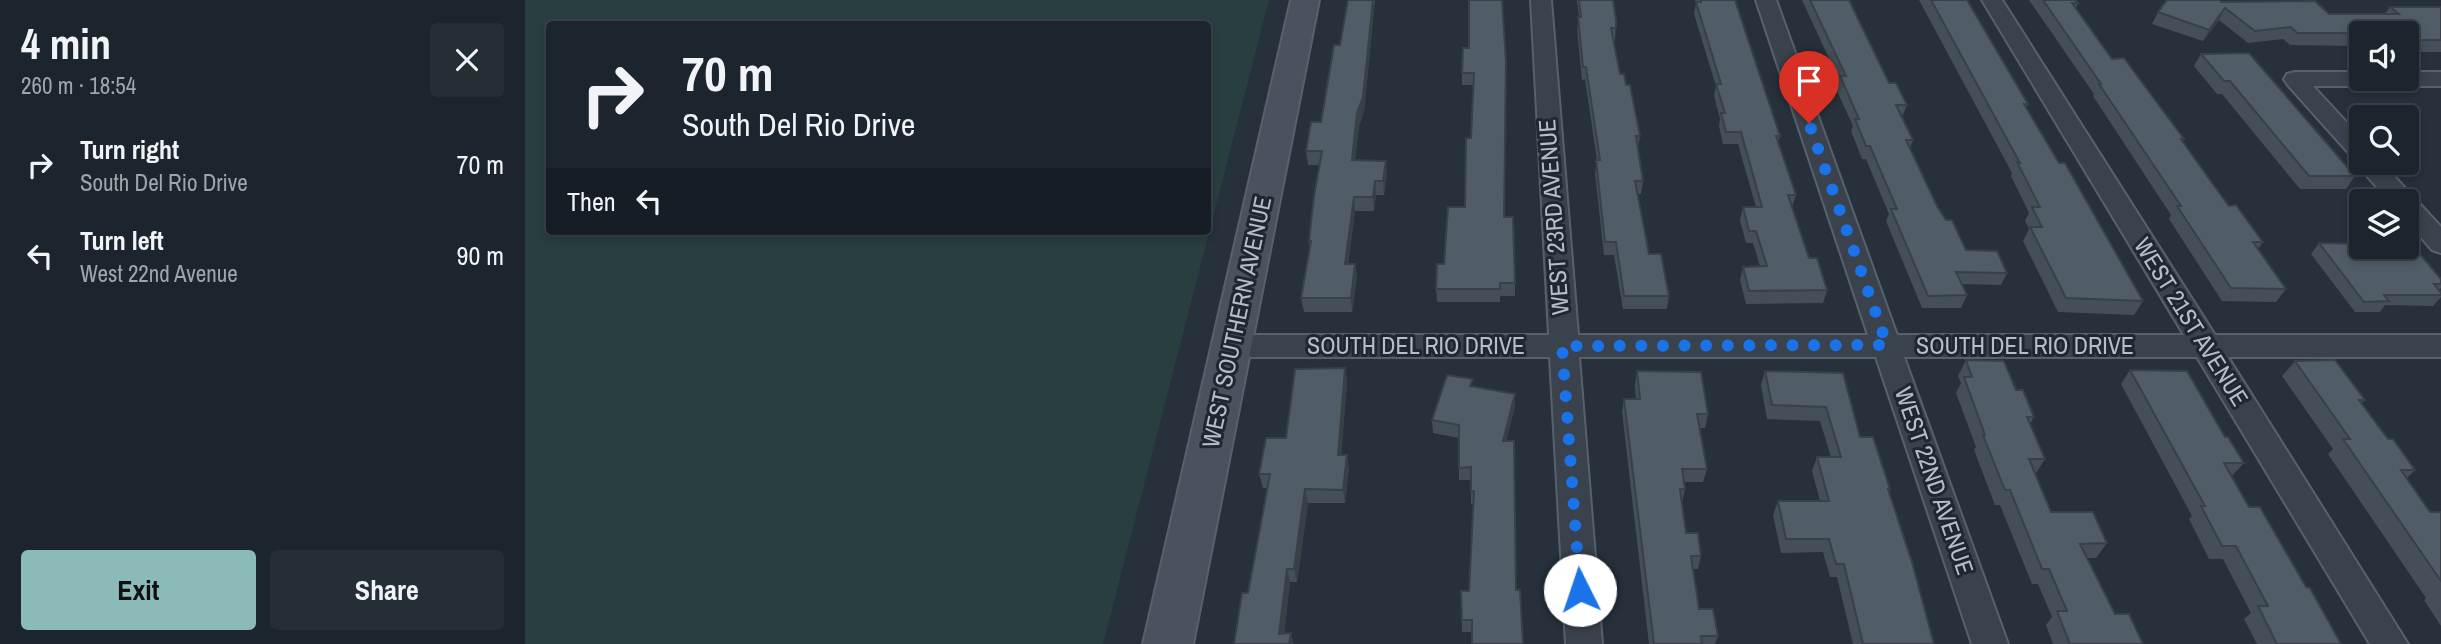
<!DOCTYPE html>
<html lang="en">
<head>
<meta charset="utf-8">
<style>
  body { margin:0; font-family:"Archivo Narrow",sans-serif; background:#252d35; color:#f1f3f6; height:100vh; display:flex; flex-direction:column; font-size:26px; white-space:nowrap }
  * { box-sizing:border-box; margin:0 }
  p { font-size:23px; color:#a0a5aa }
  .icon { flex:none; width:38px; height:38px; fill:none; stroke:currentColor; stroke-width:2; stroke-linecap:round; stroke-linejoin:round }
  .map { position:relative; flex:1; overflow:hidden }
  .drawer { display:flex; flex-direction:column; background:#1c252d; width:525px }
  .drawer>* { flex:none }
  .top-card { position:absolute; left:21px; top:21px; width:665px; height:214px; border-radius:7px; box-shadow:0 4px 10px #0003,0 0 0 2px #3a4249; background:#1c252d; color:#f1f3f6; overflow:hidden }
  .fabs { position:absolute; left:1824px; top:21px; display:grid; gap:14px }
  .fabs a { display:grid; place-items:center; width:70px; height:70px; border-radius:7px; background:#1c252d; box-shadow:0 4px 10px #0003,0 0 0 2px #3a4249; font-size:35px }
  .pin { position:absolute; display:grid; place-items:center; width:60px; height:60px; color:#fff; margin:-72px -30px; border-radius:50% 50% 50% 0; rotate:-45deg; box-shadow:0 0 7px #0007 }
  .pin .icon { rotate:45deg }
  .me { position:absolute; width:77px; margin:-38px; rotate:356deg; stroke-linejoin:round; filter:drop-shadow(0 0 5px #0008) }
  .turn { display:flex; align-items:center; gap:24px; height:147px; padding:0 21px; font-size:32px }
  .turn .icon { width:91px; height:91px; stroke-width:2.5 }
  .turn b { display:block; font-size:49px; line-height:60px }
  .then { display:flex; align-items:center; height:66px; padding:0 21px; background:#0003; gap:14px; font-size:26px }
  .round { display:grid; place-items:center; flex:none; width:74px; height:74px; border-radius:7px; background:#252d35 }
  .headline { display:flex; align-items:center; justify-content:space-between; height:119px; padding:0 21px }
  h1 { font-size:42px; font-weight:700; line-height:52px }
  .action { display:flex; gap:14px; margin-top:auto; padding:14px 21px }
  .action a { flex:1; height:80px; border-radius:7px; background:#8bbbb9; color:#111; font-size:28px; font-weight:700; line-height:80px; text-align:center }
  .action a+a { background:#252d35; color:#f1f3f6 }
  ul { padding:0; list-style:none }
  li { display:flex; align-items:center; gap:21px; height:91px; padding:0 21px }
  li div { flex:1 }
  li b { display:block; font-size:26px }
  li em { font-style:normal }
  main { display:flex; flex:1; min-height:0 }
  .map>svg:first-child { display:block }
  .green { fill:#293e3e; fill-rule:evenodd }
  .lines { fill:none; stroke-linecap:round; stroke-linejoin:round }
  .minor-casing { stroke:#58616b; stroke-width:4 }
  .secondary-casing { stroke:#58616b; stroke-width:4 }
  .minor { fill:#3a434d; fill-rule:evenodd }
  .secondary { fill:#48535f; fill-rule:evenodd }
  .wall { fill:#454f59 }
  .shaded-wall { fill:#384048 }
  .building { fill:#505c67; stroke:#384048; stroke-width:2 }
  .route { stroke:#1a73e8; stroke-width:12; stroke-dasharray:0 21.6 }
  .labels { text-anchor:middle; stroke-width:6; stroke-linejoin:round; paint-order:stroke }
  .street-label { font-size:24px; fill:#b6bec8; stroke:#1f2832 }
</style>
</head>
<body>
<main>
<section class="drawer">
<div class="headline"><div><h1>4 min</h1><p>260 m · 18:54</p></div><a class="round"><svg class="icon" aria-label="close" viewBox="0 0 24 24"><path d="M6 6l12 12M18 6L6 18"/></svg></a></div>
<ul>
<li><svg class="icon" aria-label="right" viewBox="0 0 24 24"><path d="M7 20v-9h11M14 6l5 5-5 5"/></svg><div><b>Turn right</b><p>South Del Rio Drive</p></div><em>70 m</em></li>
<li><svg class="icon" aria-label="left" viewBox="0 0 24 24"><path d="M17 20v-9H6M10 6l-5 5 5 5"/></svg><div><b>Turn left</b><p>West 22nd Avenue</p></div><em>90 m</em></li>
</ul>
<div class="action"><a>Exit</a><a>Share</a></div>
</section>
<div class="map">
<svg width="1916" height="644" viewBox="0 0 1916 644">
  <rect width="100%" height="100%" fill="#26313c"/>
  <!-- green -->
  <path class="green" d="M0,0H744L578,644H0ZM24,24H682V231H24Z"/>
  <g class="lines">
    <defs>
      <g id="minor">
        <path d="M1006,0H1026L1053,335H1343L1231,0H1251L1372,335H1659L1457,0H1477L1690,335H1916V357H1703L1883,644H1845L1672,357H1379L1483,644H1447L1351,357H1054L1077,644H1041L1025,357H707L697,354L693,346L697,338L707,335H1024Z"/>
        <path d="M1770,72H1836V79H1881V72H1916V86H1788L1836,138V163H1857L1916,227V253L1907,250L1881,220V201H1864L1835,168L1832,163L1834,160L1828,158L1762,84L1759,79L1762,74Z"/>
      </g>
      <path id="secondary" d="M766,0H794L668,644H618Z"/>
    </defs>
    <!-- minor casing -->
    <use href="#minor" class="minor-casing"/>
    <!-- secondary casing -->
    <use href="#secondary" class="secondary-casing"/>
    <!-- minor -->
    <use href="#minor" class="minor"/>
    <!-- secondary -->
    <use href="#secondary" class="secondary"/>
  </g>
  <!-- wall -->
  <g class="wall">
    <path d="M823,0H850L839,111L834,126L830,160L862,174L859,195H851L849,211H830L823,264H830L832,278L827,312H779L776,298L785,249L784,241L795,165H783L781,151L796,122L815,45Z"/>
    <path d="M1052,0H1088L1091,20L1090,41H1088L1095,74L1101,85L1115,136L1113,148L1118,181L1116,194H1112L1124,254L1144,296L1142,309H1098L1089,255H1079L1070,173L1072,160L1060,79L1057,80L1052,29L1054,17Z"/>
    <path d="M1170,0H1210L1255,136L1253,142L1271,195L1267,207L1284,258L1302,290L1298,303L1221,304L1215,280L1218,267L1235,266L1228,243H1221L1215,220L1218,207H1231L1213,144H1198L1194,126L1195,119L1189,96L1191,86L1169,14L1171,3Z"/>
    <path d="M1277,0H1325L1364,83L1382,105L1377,117L1388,140L1385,148L1413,208L1441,250L1482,273L1476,285L1437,284L1442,295L1436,308H1397L1361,221L1364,214L1341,159H1337L1326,131L1328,126L1311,89L1314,80Z"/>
    <path d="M1394,0H1442L1503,104L1501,108L1618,301L1609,315L1533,312L1498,241L1504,229L1500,221L1504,213L1486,176L1487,173Z"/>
    <path d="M1504,0H1550L1553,3L1551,8L1587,59L1659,139L1658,141L1704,206L1738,242L1733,249L1761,289L1751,302L1697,301L1644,219L1646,215L1568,96L1569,94Z"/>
    <path d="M1696,2L1804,14H1860L1865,7H1916V52H1881V33H1836V47L1835,46L1765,45L1758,39L1723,43L1694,20L1678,41L1627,24L1633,12Z"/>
    <path d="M944,48L979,217L990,283V296H975V302H912L911,289L919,264L940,207L946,138L949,85H937V73Z"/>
    <path d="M1676,54L1830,176L1821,189H1775L1697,94H1692L1669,66Z"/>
    <path d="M1794,243L1916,279V288L1914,290L1916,293V297L1908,306L1860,305L1855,312H1830L1786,254Z"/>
    <path d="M1441,360L1491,390L1509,417L1505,424L1520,459L1510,475L1526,512L1582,543L1571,558H1562L1590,614L1618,644H1528L1521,625L1527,617L1513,584H1507L1475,505H1470L1449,450L1451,447L1431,393L1436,383L1433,376Z"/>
    <path d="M1770,361L1840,400L1837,403L1863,439L1890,470L1881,479L1905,512H1916V626L1899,600L1901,598L1803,454L1808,449L1757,376Z"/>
    <path d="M820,368L822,382L816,455L824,468L820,503H783L772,582H765L759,634L709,644L723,593L742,488H738L734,474L761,438Z"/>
    <path d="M1605,370L1700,437L1719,463L1707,476L1724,507L1781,587L1816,644H1732L1719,619L1726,613L1698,559H1684L1664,519L1667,516L1596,384Z"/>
    <path d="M1112,371L1183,414L1180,428H1174L1182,469L1178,482H1159L1160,489L1157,502L1161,533L1176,556L1173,569H1168L1174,609L1193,636L1190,644H1124L1097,412L1099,399H1111L1110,385Z"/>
    <path d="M1240,371L1318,373L1335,437L1365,489L1364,492L1409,644H1328L1312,577H1305L1298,552L1256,553L1248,515L1253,501H1295L1287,471L1292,457H1306L1295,421L1242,419L1236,385Z"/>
    <path d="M948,386L990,406L981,441L947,632H937L936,591H944L948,504H946V480H934V438L908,433L907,420Z"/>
  </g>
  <!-- shaded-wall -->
  <g class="shaded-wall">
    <path d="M848,0H850L839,111L834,126L828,174L827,160Z"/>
    <path d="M1700,8L1694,20L1678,41L1684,30Z"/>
    <path d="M861,161L862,174L859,195L858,181Z"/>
    <path d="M850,181L851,195L849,211L848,197Z"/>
    <path d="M829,197L830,211L822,278L820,264Z"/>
    <path d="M830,264L832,278L827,312L826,298Z"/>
    <path d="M820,368L822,382L815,468L813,455Z"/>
    <path d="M990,394V406L978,453V441Z"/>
    <path d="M822,455L824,468L820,503L818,490Z"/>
    <path d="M780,489L783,503L772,582L769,569Z"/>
    <path d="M762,569L765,582L758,644L754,634Z"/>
    <path d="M766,633L769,644H764Z"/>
  </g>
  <!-- building -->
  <g class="building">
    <path d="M823,0H848L838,97L832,113L827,160L861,161L858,181H850L848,197H829L820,264H830L826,298H776L786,241H784L789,196L797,151H781L786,122H796L809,45H815Z"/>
    <path d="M944,0H977L981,61L979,217H988L990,283H975V289H911L912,264H919L923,207H940L941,138H946L949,73H937L938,48H944Z"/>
    <path d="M1054,0H1088L1091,20V28H1086L1095,74H1099L1101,85H1105L1115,136H1111L1118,181H1110L1124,254H1136L1144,296H1099L1091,242H1080L1071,160H1075L1061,67H1058L1053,17H1056Z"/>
    <path d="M1176,0H1210L1255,136H1251L1271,195H1263L1284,258H1292L1302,290L1224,291L1218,267L1242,266L1231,231H1224L1218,207H1237L1216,132H1201L1196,113H1200L1191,84H1196L1171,2H1176Z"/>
    <path d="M1285,0H1324L1364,83H1371L1382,105H1371L1388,140H1381L1413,208L1421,220H1427L1441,250L1472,251L1482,273L1431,272L1442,295L1403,296L1366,209H1372L1345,146H1341L1330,119H1334L1315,76H1321Z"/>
    <path d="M1406,0H1442L1503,104H1499L1534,163H1540L1618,301L1541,298L1505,227H1517L1507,207H1515L1492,162L1495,163Z"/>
    <path d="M1518,0H1550L1553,3H1547L1587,59L1599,58L1659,139H1656L1687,183L1704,206L1711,205L1738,242H1728L1761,289L1706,288L1652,206H1656L1574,84H1576Z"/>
    <path d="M1642,0H1695L1696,2L1790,1L1804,14H1874L1865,7H1916V40H1881V33H1772L1766,27L1730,31L1700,8L1684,30L1633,12Z"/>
    <path d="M1724,53L1830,176H1784L1705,81H1699L1676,54Z"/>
    <path d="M1794,243L1836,244V247L1888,246L1916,279V284H1909L1916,293V295H1859L1864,301L1839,302Z"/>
    <path d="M1441,360L1479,361L1491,390H1498L1509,417H1502L1520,459H1504L1526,512H1568L1582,543L1555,544L1590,614H1604L1618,644H1545L1532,611H1542L1524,569H1517L1485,490H1480L1458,435H1460L1439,377H1447Z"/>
    <path d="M1810,360L1840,400H1834L1863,439H1868L1890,470H1876L1905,512H1916V581L1818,439H1825L1770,361Z"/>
    <path d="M820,368L813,455H822L818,490L780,489L769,569H762L754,634L766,633L764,644H709L717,593H723L745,474H734L741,438H761L770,369Z"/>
    <path d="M1605,370L1662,371L1700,437H1703L1719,463H1699L1724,507H1735L1781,587L1785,588L1816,644H1752L1733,606H1743L1711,546H1697L1676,506H1680Z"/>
    <path d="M1112,371L1176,372L1183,414H1172L1182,469H1157L1160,489H1155L1161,533H1173L1176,556H1166L1174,609H1188L1193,636H1176L1177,644H1129L1099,399H1115Z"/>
    <path d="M1240,371L1318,373L1335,437H1348L1365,489H1363L1387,562L1409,644H1338L1319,564H1311L1304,539H1261L1253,501H1304L1292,457H1316L1301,407L1247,405Z"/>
    <path d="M922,375L948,379L945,386L990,394L978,441H989L991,590H995L998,644H947V620H937L936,591H944L949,491H946V467L934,468V425L907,420Z"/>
  </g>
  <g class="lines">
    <!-- route -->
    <path class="route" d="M1055,590L1037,346L1362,345L1284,123"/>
  </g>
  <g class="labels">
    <!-- street labels -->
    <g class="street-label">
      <text transform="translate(1029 217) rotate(-94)" y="8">WEST 23RD AVENUE</text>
      <text transform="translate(712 322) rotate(-78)" y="8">WEST SOUTHERN AVENUE</text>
      <text transform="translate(1666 322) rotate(58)" y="8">WEST 21ST AVENUE</text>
      <text x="891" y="354">SOUTH DEL RIO DRIVE</text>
      <text x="1500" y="354">SOUTH DEL RIO DRIVE</text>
      <text transform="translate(1409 481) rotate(71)" y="8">WEST 22ND AVENUE</text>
    </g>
  </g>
</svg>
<div class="fabs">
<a><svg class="icon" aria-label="sound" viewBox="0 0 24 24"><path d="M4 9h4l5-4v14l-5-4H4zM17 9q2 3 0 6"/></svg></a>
<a><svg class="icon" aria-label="search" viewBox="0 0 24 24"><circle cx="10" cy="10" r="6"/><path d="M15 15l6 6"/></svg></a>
<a><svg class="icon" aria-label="layers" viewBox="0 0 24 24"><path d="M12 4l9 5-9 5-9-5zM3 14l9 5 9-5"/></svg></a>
</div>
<div class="pin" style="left:1284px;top:123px;background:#d93025"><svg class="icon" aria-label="arrive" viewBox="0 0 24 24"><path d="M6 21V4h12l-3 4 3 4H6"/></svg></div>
<svg class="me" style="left:1055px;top:590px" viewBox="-20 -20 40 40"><circle r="19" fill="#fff"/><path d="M0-13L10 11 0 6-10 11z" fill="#1a73e8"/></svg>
<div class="top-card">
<div class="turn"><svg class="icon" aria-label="right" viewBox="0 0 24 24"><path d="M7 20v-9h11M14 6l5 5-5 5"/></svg><div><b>70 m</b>South Del Rio Drive</div></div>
<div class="then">Then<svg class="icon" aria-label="left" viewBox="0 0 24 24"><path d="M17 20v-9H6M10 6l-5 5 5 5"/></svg></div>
</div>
</div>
</main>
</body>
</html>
